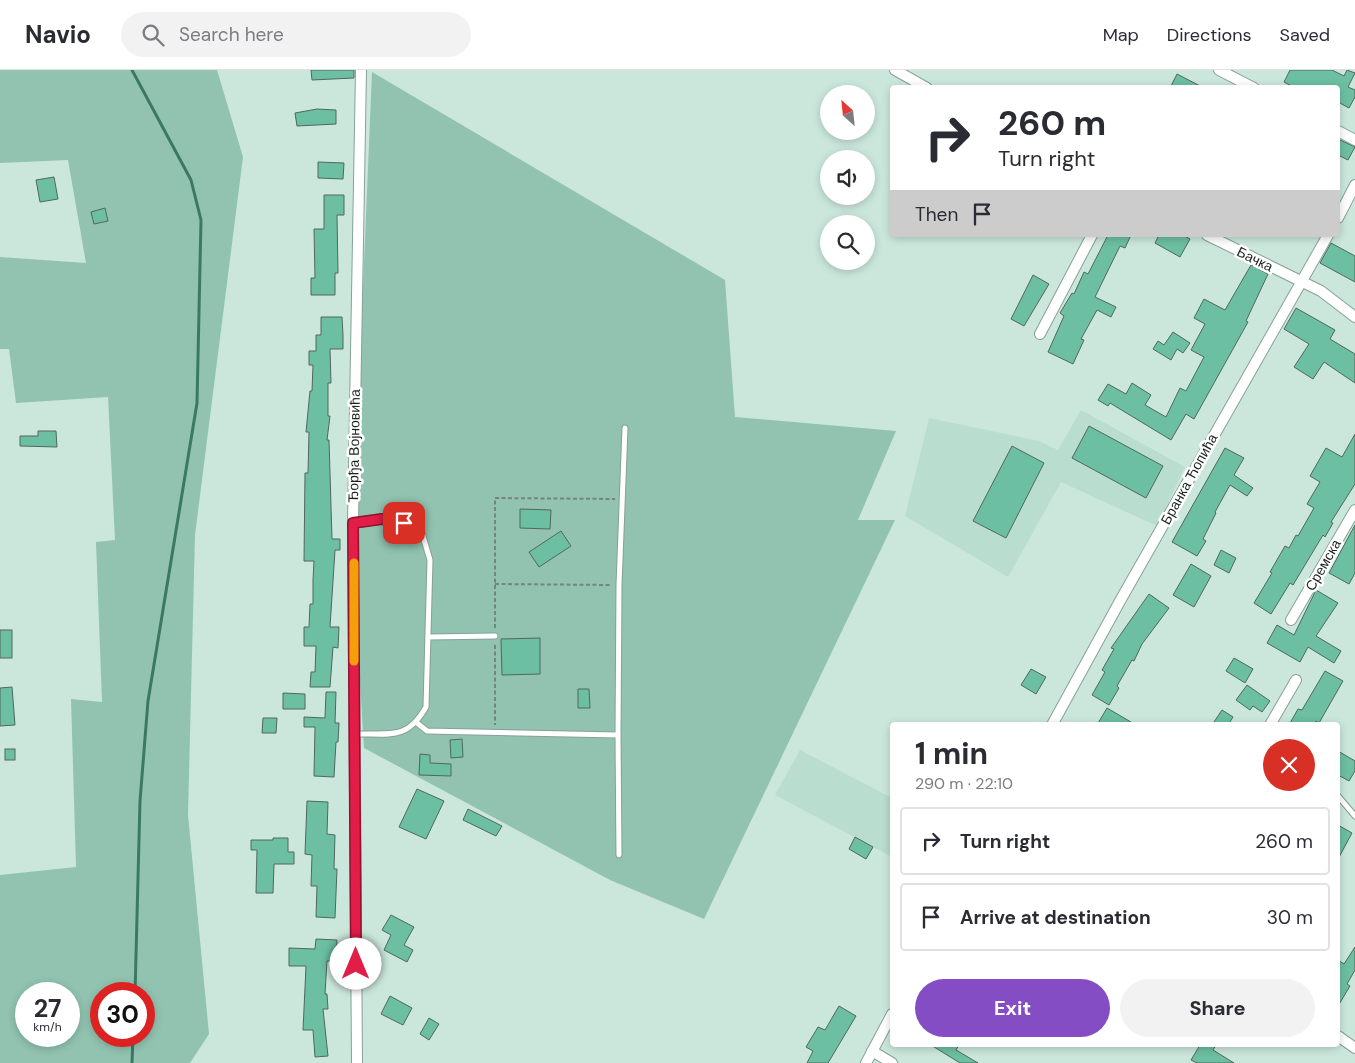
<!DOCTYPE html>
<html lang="en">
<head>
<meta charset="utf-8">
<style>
  body { margin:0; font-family:"DM Sans",sans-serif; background:#f2f2f3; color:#2b2b33; height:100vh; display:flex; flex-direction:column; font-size:19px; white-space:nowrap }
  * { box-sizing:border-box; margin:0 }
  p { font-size:16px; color:#7c7c81 }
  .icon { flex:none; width:28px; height:28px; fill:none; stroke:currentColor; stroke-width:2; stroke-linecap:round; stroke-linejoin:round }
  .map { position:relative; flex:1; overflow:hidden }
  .panel { position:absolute; left:890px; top:652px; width:450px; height:325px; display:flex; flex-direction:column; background:#fff; border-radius:5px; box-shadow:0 2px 8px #0003 }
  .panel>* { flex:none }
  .guide { position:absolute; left:890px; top:15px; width:450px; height:152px; border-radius:5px; box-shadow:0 2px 8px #0003; background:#fff; color:#2b2b33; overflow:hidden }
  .needle { width:32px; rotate:333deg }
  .buttons { position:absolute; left:820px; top:15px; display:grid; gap:10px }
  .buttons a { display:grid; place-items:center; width:55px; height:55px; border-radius:50%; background:#fff; box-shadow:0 2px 8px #0003; font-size:25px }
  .speed { position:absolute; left:15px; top:912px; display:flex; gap:10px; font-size:25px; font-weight:700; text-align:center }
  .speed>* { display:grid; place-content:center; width:65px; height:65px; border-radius:50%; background:#fff; box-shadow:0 2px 8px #0003; line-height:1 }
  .speed small { font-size:12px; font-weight:400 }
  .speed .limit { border:8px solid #d22; background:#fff; color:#111 }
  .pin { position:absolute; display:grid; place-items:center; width:42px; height:42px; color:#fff; margin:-21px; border-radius:10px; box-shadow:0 2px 8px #0006 }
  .me { position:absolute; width:55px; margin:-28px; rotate:0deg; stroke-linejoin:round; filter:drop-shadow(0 0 4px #0008) }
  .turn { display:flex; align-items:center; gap:18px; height:105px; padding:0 25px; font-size:22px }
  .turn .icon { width:65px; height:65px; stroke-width:2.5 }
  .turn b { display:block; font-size:35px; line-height:42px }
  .then { display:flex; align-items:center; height:48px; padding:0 25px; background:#0003; gap:10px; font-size:19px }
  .round { display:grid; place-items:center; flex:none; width:52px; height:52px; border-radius:26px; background:#f2f2f3 }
  .head { display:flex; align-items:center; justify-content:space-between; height:85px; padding:0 25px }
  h1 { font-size:30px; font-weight:700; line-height:38px }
  .cta { display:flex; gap:10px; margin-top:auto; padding:10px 25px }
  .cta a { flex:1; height:58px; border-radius:30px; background:#854dc4; color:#fff; font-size:20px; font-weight:700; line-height:58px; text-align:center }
  .cta a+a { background:#f2f2f3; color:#2b2b33 }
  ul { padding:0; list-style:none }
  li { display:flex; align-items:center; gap:15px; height:68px; margin:0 10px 8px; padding:0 15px; border:2px solid #e1e1e2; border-radius:5px }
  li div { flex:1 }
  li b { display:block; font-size:19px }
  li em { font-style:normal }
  header { display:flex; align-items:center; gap:30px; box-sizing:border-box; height:70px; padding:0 25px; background:#fff; border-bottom:1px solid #e1e1e2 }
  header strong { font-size:24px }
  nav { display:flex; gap:28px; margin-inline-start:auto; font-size:18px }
  .search { width:350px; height:45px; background:#f2f2f3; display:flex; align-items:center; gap:12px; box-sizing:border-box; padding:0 18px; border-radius:28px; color:#7c7c81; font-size:19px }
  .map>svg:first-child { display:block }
  .built { fill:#b9ddcf }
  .green { fill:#91c3b0; fill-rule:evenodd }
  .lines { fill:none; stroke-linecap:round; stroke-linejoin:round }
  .stream { stroke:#3b7965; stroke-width:3 }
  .building { fill:#6cbfa2; stroke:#50685f }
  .lane-casing { stroke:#87a197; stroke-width:7 }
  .street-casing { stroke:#87a197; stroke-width:12 }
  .path { stroke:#72857e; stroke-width:2; stroke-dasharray:4 2.5; stroke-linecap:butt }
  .lane { stroke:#fff; stroke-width:5 }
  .street { stroke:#fff; stroke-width:10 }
  .route-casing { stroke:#92132f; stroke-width:12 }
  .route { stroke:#e11d48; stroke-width:9 }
  .slow { stroke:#f59e0b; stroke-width:9 }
  .labels { text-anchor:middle; stroke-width:5; stroke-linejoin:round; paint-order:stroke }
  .street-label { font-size:14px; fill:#19231f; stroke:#fff }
</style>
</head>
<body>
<header>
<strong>Navio</strong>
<div class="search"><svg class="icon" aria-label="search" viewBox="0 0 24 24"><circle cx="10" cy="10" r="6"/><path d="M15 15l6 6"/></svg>Search here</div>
<nav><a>Map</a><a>Directions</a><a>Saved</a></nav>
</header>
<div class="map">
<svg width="1355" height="993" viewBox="0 0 1355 993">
  <rect width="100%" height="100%" fill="#cbe7dc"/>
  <!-- built -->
  <g class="built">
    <path d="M1081,340L1185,397L1157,456L1061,412L1008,507L905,446L929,348L1039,371L1058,380Z"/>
    <path d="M800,680L892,728V787L775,725Z"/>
  </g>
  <!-- green -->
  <g class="green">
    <path d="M0,0H217L243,87L195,465L188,745L209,964L190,993H0V805L76,797L71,629L102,632L96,472L115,470L108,327L16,333L9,279H0V187L86,193L68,90L0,93ZM26,924H69V966H26ZM101,924H144V966H101Z"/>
    <path d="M372,2L725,210L735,347L896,361L858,450H895L704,849L610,810L364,678L352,481Z"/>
  </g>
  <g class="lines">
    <!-- stream -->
    <g class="stream">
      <path d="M132,0L191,110L201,150L197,333L148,631L140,731L135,924"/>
      <path d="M132,993L133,966"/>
    </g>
  </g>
  <!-- building -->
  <g class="building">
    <path d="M311,0H354V8L312,10Z"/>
    <path d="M1290,0H1332L1344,6L1347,0L1355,3L1348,17L1355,20V27L1349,38L1338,32V18H1295L1284,12Z"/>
    <path d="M1177,4L1204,18H1170Z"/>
    <path d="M317,39L336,40V54L297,56L295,43Z"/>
    <path d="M1338,69L1355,77L1348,90L1338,85Z"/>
    <path d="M318,92L344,93L343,109L318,108Z"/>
    <path d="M54,107L58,129L40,132L36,110Z"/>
    <path d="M324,125H344V145H337L338,203H335V225H311V208H315L314,159H324Z"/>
    <path d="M105,138L108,151L94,154L91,142Z"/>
    <path d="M1108,165H1131L1125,178L1120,176L1095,227L1116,237L1111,247L1097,240L1081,269L1084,270L1073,294L1048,282L1064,246L1060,243L1072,223L1074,224L1084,202L1088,204Z"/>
    <path d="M1159,165H1183L1190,169L1180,187L1155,173Z"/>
    <path d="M1331,173L1355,186V212L1320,193Z"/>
    <path d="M1251,195L1268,204L1246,251L1248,252L1194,349L1186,344L1171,370L1110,333L1108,336L1098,330L1108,314L1126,324L1132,313L1151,325L1145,335L1166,347L1180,318L1186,321L1204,287L1191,280L1205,254L1194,248L1204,229L1225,240Z"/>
    <path d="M1033,205L1049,214L1024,256L1011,249Z"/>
    <path d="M1296,238L1335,260L1330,269L1355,284V313L1324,292L1313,309L1294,297L1309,274L1284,259Z"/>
    <path d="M321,247H342L343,265V279H330L331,313H328V346H330L327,370H329L332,469H340V480H335L330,557H339L338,578L333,577L330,617H310L311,602H315L316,576H304V557H309L310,534H313V510L314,491H304L305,403H308L309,362H306L310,321H312L313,295H309V281H316V265H321Z"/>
    <path d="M1173,262L1190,273L1183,283L1177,279L1171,290L1153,279L1158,271L1164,275Z"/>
    <path d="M1089,356L1163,396L1146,428L1072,388Z"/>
    <path d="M38,361H56L57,377L20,376V366H38Z"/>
    <path d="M1355,364V414L1331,452L1333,453L1325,467L1323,465L1293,515L1290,513L1271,544L1254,533L1272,503L1270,502L1285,476L1289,478L1296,465L1298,466L1314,438L1307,434L1320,412L1310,406L1326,378L1342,387Z"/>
    <path d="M1012,376L1044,393L1006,468L973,451Z"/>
    <path d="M1225,378L1244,388L1234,405L1253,418L1247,426L1230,415L1215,442L1216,443L1203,469L1206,471L1197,486L1172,472Z"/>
    <path d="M520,439L551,440L550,459L520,458Z"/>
    <path d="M1355,455V503L1349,514L1329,503Z"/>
    <path d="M561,461L571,476L539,497L529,482Z"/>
    <path d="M1221,480L1236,488L1229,503L1214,495Z"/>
    <path d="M1191,494L1211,506L1194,537L1173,525Z"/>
    <path d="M1316,520L1338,533L1316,566L1341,581L1334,593L1308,577L1300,592L1267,573L1277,555L1294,565Z"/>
    <path d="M1149,524L1169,538L1142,574L1134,591L1132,590L1117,616L1119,618L1109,635L1092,625L1105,602L1102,600L1114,579L1111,578Z"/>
    <rect x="0" y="560" width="12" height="28"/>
    <path d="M540,568V604L502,605L501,569Z"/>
    <path d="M1234,588L1253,599L1245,613L1226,601Z"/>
    <path d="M1031,599L1046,607L1036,624L1021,615Z"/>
    <path d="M1325,601L1343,611L1319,653L1316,651L1314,655H1289L1298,639L1302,640Z"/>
    <path d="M1247,615L1270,631L1262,642L1253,636L1250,640L1236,630Z"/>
    <path d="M12,617L15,655L0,656V618Z"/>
    <path d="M578,619H589L590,638H578Z"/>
    <path d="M326,622H336L335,653H339L338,672H336L334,707L314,706L315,657H304V647L325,648Z"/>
    <path d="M283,623L305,624V639H283Z"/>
    <path d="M1107,638L1136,655H1097Z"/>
    <path d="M1222,640L1233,647L1228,655H1219L1214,652Z"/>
    <path d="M263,648H277L276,663H262Z"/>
    <path d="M462,669L463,687L451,688L450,670Z"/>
    <rect x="5" y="679" width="10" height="11"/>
    <path d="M1338,681L1355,691V701L1349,711L1338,705Z"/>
    <path d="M420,684L430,685V693L451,694V706L419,705Z"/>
    <path d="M417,719L444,731L426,769L399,757Z"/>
    <path d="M307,731L328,732L327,764L335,765L334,799H337L335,848L316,847L317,816H311L312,785L305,784Z"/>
    <path d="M468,739L502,756L496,766L463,750Z"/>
    <path d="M1338,755L1352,763L1338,789Z"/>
    <path d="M855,767L873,777L866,789L849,779Z"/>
    <path d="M273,768H288V782H294V794H274L273,823H256L257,780H251V770H273Z"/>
    <path d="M391,845L414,857L404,875L413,880L407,892L384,880L391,865L382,860Z"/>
    <path d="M316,869L337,870L336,891H327L325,924H327L328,939H323L328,986L315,987L313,960H303L306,896H289V878L315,879Z"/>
    <path d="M1355,877V900L1347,914L1350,916L1338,936V890L1344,894Z"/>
    <path d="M390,926L412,938L403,955L381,944Z"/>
    <path d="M839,936L856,946L828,993H807L813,981L806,977L818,957L825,960Z"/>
    <path d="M429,948L439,954L429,970L420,964Z"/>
    <path d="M931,975H959L956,980L978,993H960Z"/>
    <path d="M1200,975H1216L1213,980L1234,993H1197L1191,990Z"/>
  </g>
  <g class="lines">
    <defs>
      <g id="lane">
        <path d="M354,453C383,449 396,449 422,463L430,490L426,637C407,671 389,663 355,664"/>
        <path d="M428,567L495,566"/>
        <path d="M417,653L427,661L618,665L619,515L625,358"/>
        <path d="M618,665L619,785"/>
        <path d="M1338,726L1355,746"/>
      </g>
      <g id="street">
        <path d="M895,0L927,18"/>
        <path d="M1219,0L1254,18"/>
        <path d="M1338,61L1355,70"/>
        <path d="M1338,148L1355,115"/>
        <path d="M1207,165L1321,221L1355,247"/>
        <path d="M1040,264L1092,165"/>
        <path d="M1291,550L1355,440"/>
        <path d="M1052,655L1120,531L1328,165"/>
        <path d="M1270,655L1296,610"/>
        <path d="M1338,966L1355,978"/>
        <path d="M872,981L892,993"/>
        <path d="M357,993L353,453L361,0"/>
        <path d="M866,993L892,944"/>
      </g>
    </defs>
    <!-- lane casing -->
    <use href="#lane" class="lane-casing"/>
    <!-- street casing -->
    <use href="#street" class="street-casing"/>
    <!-- path -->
    <g class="path">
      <path d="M495,514L612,515"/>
      <path d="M495,558V428L615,429"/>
      <path d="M495,575V655"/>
    </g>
    <!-- lane -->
    <use href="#lane" class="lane"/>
    <!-- street -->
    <use href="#street" class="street"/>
  </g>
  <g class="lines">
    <defs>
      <path id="route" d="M356,894L353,453L382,449L404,453"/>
    </defs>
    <!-- route casing -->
    <use href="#route" class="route-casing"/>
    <!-- route -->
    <use href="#route" class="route"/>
    <!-- slow -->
    <path class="slow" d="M354,493V591"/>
  </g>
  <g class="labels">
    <!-- street labels -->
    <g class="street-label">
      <text transform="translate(1255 189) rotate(26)" y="5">Бачка</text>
      <text transform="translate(354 376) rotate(-89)" y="5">Ђорђа Војновића</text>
      <text transform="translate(1189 409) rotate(-61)" y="5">Бранка Ћопића</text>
      <text transform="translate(1323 495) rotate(-60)" y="5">Сремска</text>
    </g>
  </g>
</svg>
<div class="buttons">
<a><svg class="needle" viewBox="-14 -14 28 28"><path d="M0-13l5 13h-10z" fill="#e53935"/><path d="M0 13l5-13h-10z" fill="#7c7c81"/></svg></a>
<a><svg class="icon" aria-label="sound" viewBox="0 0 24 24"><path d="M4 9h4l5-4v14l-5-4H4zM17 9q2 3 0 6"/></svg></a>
<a><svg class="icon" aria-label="search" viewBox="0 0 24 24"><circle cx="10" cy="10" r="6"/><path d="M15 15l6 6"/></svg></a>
</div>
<div class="speed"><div>27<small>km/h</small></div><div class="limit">30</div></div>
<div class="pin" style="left:404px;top:453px;background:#d93025"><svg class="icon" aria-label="arrive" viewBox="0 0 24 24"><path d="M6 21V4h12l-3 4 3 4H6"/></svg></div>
<svg class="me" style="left:356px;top:894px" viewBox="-20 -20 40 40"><circle r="19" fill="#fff"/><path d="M0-13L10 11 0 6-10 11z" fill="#e11d48"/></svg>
<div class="guide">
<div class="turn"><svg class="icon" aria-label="right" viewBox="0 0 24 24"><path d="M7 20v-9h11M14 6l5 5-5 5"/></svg><div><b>260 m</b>Turn right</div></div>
<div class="then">Then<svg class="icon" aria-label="arrive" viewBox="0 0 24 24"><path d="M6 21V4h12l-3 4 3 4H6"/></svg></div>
</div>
<section class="panel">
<div class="head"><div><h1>1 min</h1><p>290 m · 22:10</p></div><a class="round" style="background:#d93025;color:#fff"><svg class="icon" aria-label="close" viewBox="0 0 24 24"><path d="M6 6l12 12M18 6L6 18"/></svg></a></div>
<ul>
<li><svg class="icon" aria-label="right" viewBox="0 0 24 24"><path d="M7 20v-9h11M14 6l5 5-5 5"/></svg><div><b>Turn right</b></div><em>260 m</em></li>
<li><svg class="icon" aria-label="arrive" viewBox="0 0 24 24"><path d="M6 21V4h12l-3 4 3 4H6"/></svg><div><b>Arrive at destination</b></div><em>30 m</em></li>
</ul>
<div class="cta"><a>Exit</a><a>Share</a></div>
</section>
</div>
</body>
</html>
